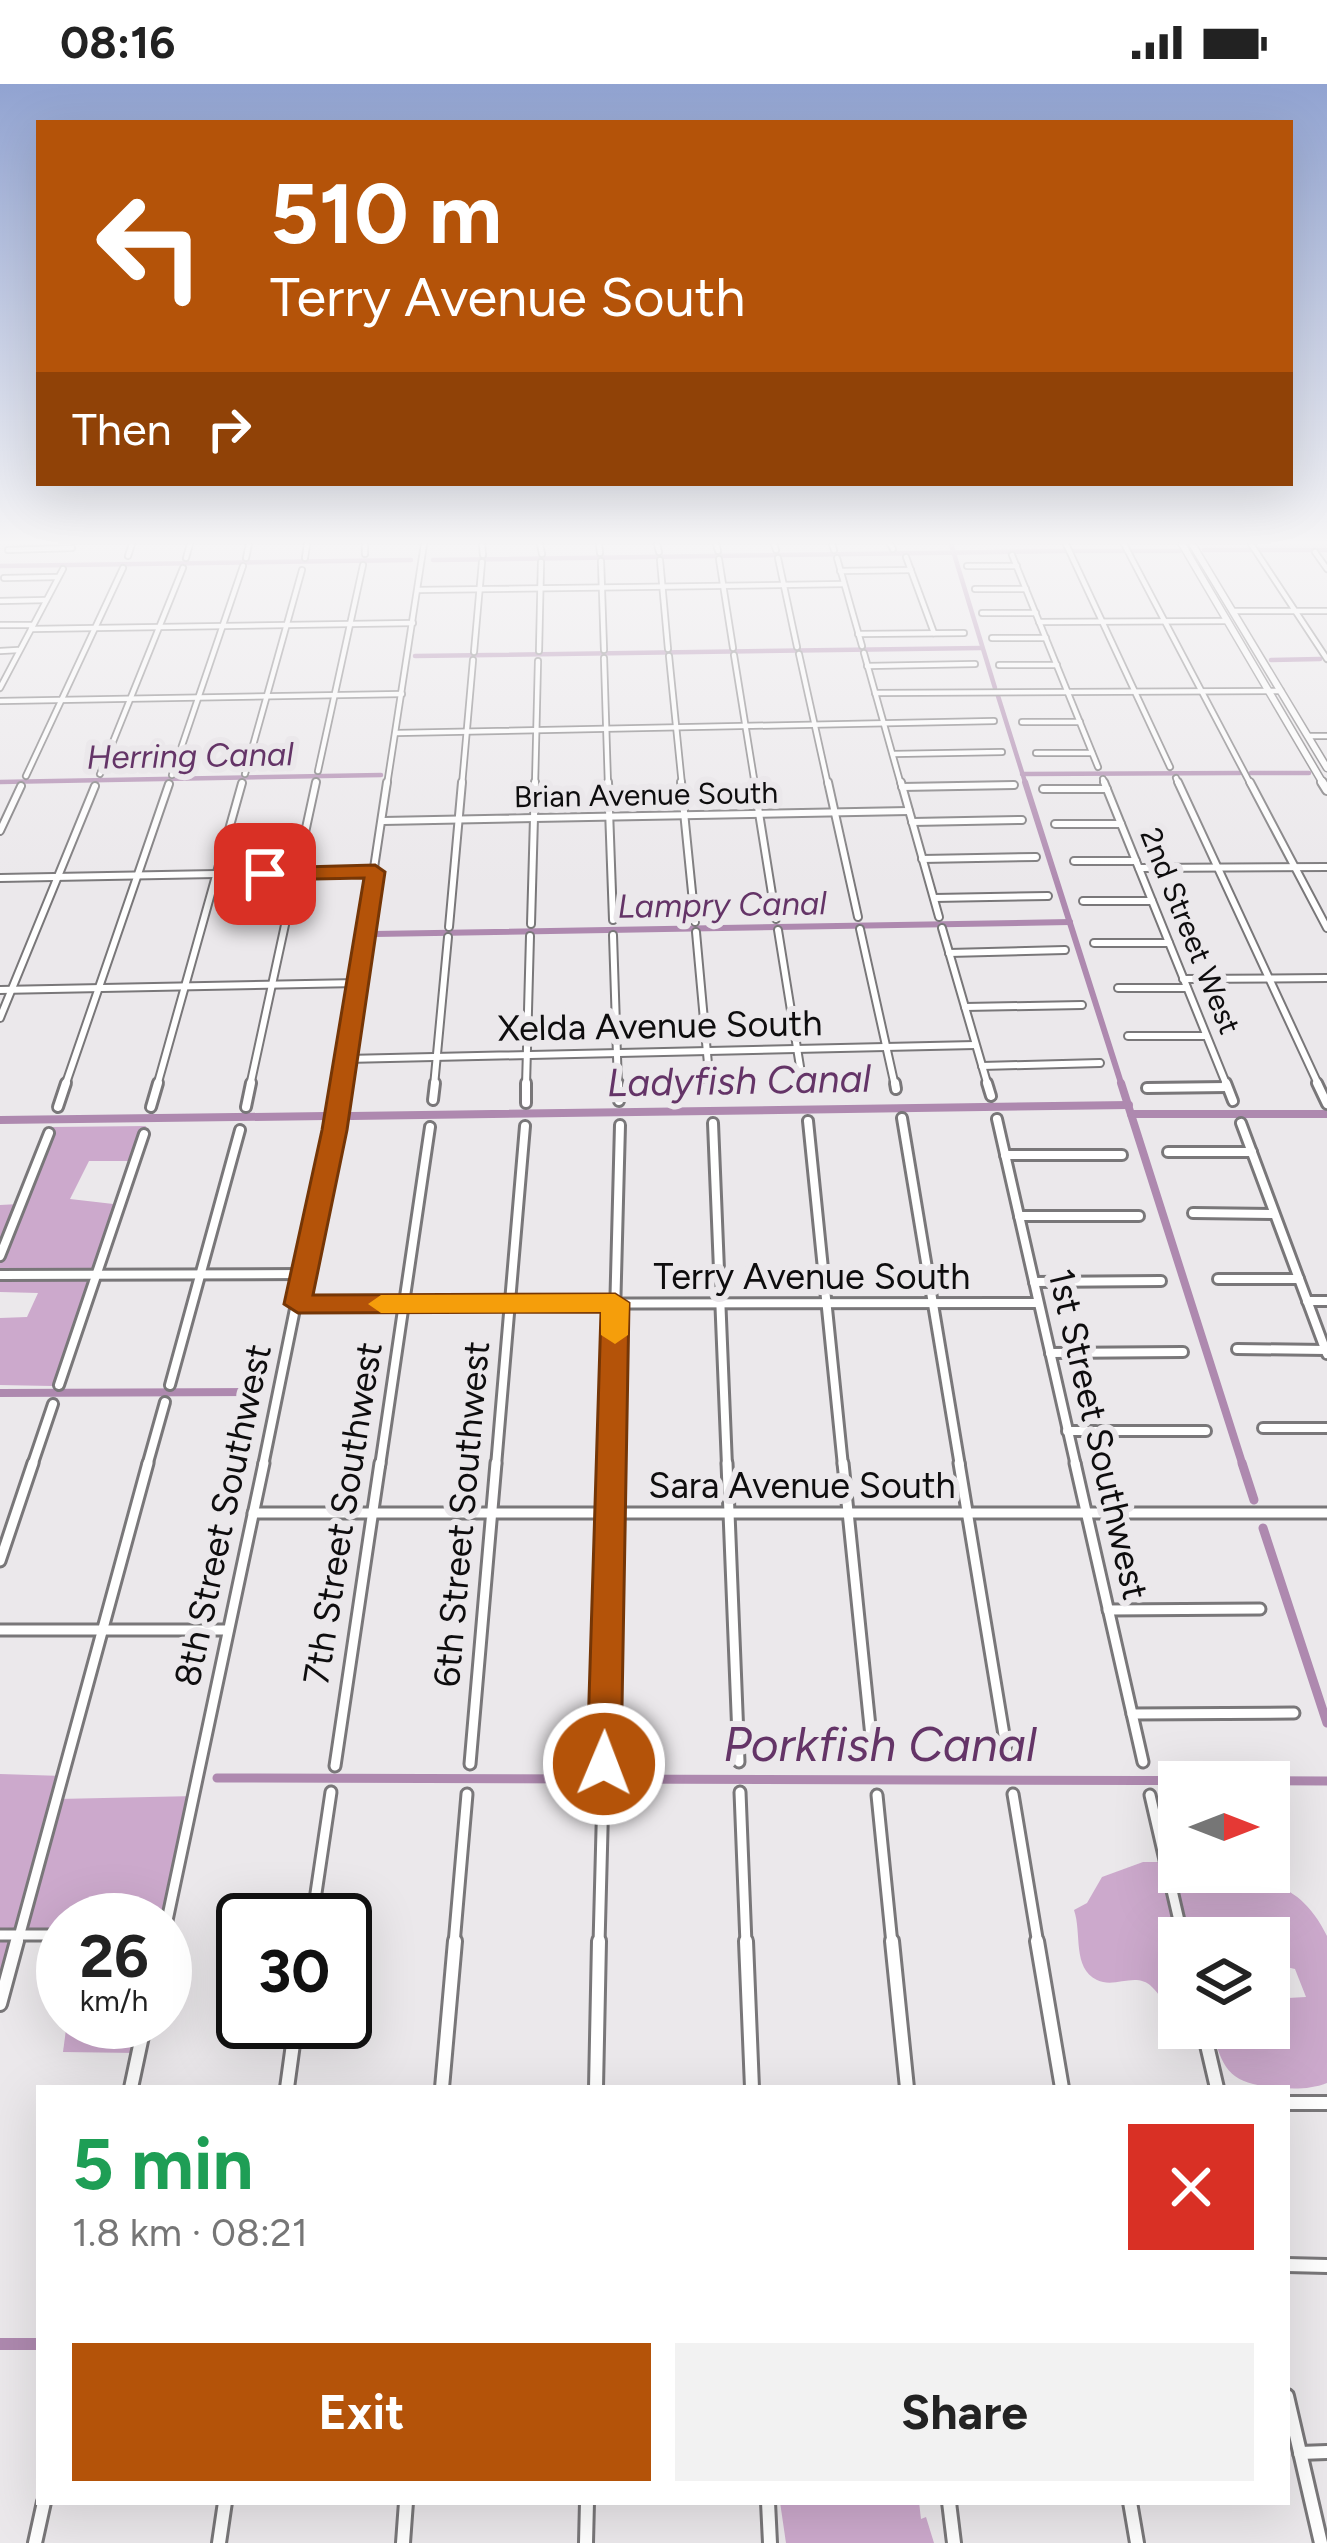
<!DOCTYPE html>
<html lang="en">
<head>
<meta charset="utf-8">
<style>
  body { margin:0; font-family:Figtree,sans-serif; background:#f2f2f2; color:#222; height:100vh; display:flex; flex-direction:column; font-size:45px; white-space:nowrap }
  * { box-sizing:border-box; margin:0 }
  p { font-size:39px; color:#767676 }
  .icon { flex:none; width:66px; height:66px; fill:none; stroke:currentColor; stroke-width:2; stroke-linecap:round; stroke-linejoin:round }
  .map { position:relative; flex:1; overflow:hidden }
  .drawer { position:absolute; left:36px; top:2001px; width:1254px; height:420px; display:flex; flex-direction:column; background:#fff; border-radius:0px; box-shadow:0 12px 48px #0002 }
  .drawer>* { flex:none }
  .banner { position:absolute; left:36px; top:36px; width:1257px; height:366px; border-radius:0px; box-shadow:0 12px 48px #0002; background:#b45309; color:#fff; overflow:hidden }
  .needle { width:78px; rotate:90deg }
  .controls { position:absolute; left:1158px; top:1677px; display:grid; gap:24px }
  .controls a { display:grid; place-items:center; width:132px; height:132px; border-radius:0px; background:#fff; box-shadow:0 12px 48px #0002; font-size:60px }
  .speed { position:absolute; left:36px; top:1809px; display:flex; gap:24px; font-size:60px; font-weight:700; text-align:center }
  .speed>* { display:grid; place-content:center; width:156px; height:156px; border-radius:50%; background:#fff; box-shadow:0 12px 48px #0002; line-height:1 }
  .speed small { font-size:30px; font-weight:400 }
  .speed .limit { border:6px solid #111; border-radius:18px; background:#fff; color:#111 }
  .pin { position:absolute; display:grid; place-items:center; width:102px; height:102px; color:#fff; margin:-51px; border-radius:24px; box-shadow:0 6px 18px #0006 }
  .me { position:absolute; width:132px; margin:-66px; rotate:1deg; stroke-linejoin:round; filter:drop-shadow(0 0 9px #0008) }
  .turn { display:flex; align-items:center; gap:42px; height:252px; padding:0 36px; font-size:54px }
  .turn .icon { width:156px; height:156px; stroke-width:2.5 }
  .turn b { display:block; font-size:84px; line-height:102px }
  .then { display:flex; align-items:center; height:114px; padding:0 36px; background:#0003; gap:24px; font-size:45px }
  .round { display:grid; place-items:center; flex:none; width:126px; height:126px; border-radius:0px; background:#f2f2f2 }
  .head { display:flex; align-items:center; justify-content:space-between; height:204px; padding:0 36px }
  h1 { font-size:72px; font-weight:700; line-height:90px; color:#1e9e55 }
  .cta { display:flex; gap:24px; margin-top:auto; padding:24px 36px }
  .cta a { flex:1; height:138px; border-radius:0px; background:#b45309; color:#fff; font-size:48px; font-weight:700; line-height:138px; text-align:center }
  .cta a+a { background:#f2f2f2; color:#222 }
  .status { display:flex; justify-content:space-between; align-items:center; height:84px; padding:0 60px; background:#fff; direction:ltr }
  .status svg { height:33px; fill:currentColor }
  .map>svg:first-child { display:block }
  .green { fill:#cca9cc }
  .lines { fill:none; stroke-linecap:round; stroke-linejoin:round }
  .canal-far4 { stroke:#ae89af; stroke-width:4.5 }
  .canal-far3 { stroke:#ae89af; stroke-width:6 }
  .canal-far2 { stroke:#ae89af; stroke-width:8 }
  .canal-far1 { stroke:#ae89af; stroke-width:9 }
  .canal { stroke:#ae89af; stroke-width:12 }
  .minor-far4-casing { stroke:#797779; stroke-width:8 }
  .minor-far3-casing { stroke:#797779; stroke-width:10 }
  .minor-far2-casing { stroke:#797779; stroke-width:14 }
  .minor-far1-casing { stroke:#797779; stroke-width:15 }
  .minor-casing { stroke:#797779; stroke-width:18 }
  .secondary-far1-casing { stroke:#797779; stroke-width:9 }
  .secondary-casing { stroke:#797779; stroke-width:12 }
  .minor-far4 { stroke:#fff; stroke-width:4.5 }
  .minor-far3 { stroke:#fff; stroke-width:6 }
  .minor-far2 { stroke:#fff; stroke-width:8 }
  .minor-far1 { stroke:#fff; stroke-width:9 }
  .minor { stroke:#fff; stroke-width:12 }
  .secondary-far1 { stroke:#fff; stroke-width:6 }
  .secondary { stroke:#fff; stroke-width:8 }
  .route { fill:#b45309; stroke:#753606; stroke-width:3 }
  .slow { fill:#f59e0b }
  .labels { text-anchor:middle; stroke-width:12; stroke-linejoin:round; paint-order:stroke }
  .far-street-label { font-size:30px; fill:#0e0d0e; stroke:#ebe8eb }
  .far-water-label { font-size:33px; font-style:italic; fill:#643467; stroke:#ebe8eb }
  .street-label { font-size:36px; fill:#0e0d0e; stroke:#ebe8eb }
  .water-label { font-size:39px; font-style:italic; fill:#643467; stroke:#ebe8eb }
  .near-water-label { font-size:48px; font-style:italic; fill:#643467; stroke:#ebe8eb }
</style>
</head>
<body>
<div class="status"><b>08:16</b><svg viewBox="0 0 49 12"><path d="M0 12V9h3v3zM5 12V6h3v6zM10 12V3h3v9zM15 12V0h3v12zM26 1h20v11H26zM47 4h2v5h-2z"/></svg></div>
<div class="map">
<svg width="1327" height="2459" viewBox="0 0 1327 2459">
  <rect width="100%" height="100%" fill="#ebe8eb"/>
  <!-- green -->
  <g class="green">
    <path d="M146,1042L133,1077H89L70,1115L122,1121L52,1302L0,1301V1234L27,1233L38,1209L0,1208V1121L19,1120L52,1043Z"/>
    <path d="M0,1690L63,1692L58,1715L196,1712L165,1836H63V1853H16L0,1896Z"/>
    <path d="M1143,1778H1159L1161,1787C1229,1802 1289,1774 1327,1852V1999C1312,2005 1296,2005 1281,2004C1234,2000 1223,1992 1212,1944H1269V1915L1306,1913L1295,1885L1269,1879V1854H1179V1944H1195L1194,1955C1170,1943 1169,1919 1152,1903C1136,1887 1115,1905 1097,1896C1072,1884 1082,1849 1074,1826L1087,1819L1102,1793Z"/>
    <path d="M67,1938H144L137,1969L63,1968Z"/>
    <path d="M780,2418H919L921,2435L926,2433L934,2459H786Z"/>
  </g>
  <g class="lines">
    <!-- canal-far4 -->
    <g class="canal-far4">
      <path d="M951,460L995,604"/>
      <path d="M1204,466H1252"/>
      <path d="M1258,466H1327"/>
      <path d="M1074,467H1124"/>
      <path d="M1133,467H1179"/>
      <path d="M433,476L1066,467"/>
      <path d="M0,482L411,476"/>
      <path d="M415,572L981,564"/>
      <path d="M1271,576L1320,575"/>
      <path d="M998,612L1026,701"/>
      <path d="M1251,689H1309"/>
      <path d="M1022,690L1240,689"/>
      <path d="M0,698L381,691"/>
    </g>
    <!-- canal-far3 -->
    <g class="canal-far3">
      <path d="M1025,698L1122,1002"/>
      <path d="M374,850L1070,838"/>
    </g>
    <!-- canal-far2 -->
    <g class="canal-far2">
      <path d="M1121,999L1243,1382"/>
      <path d="M1131,1030H1327"/>
      <path d="M351,1032L1129,1021"/>
      <path d="M0,1036L326,1032"/>
      <path d="M0,1309L259,1308"/>
    </g>
    <!-- canal-far1 -->
    <g class="canal-far1">
      <path d="M1242,1379L1254,1416"/>
      <path d="M1263,1444L1327,1639"/>
      <path d="M217,1694L1327,1697"/>
    </g>
    <!-- canal -->
    <path class="canal" d="M0,2260H39"/>
    <defs>
      <g id="minor-far4">
        <path d="M365,460V470"/>
        <path d="M482,460L483,471"/>
        <path d="M540,460L542,470"/>
        <path d="M599,460L600,469"/>
        <path d="M657,460L659,468"/>
        <path d="M716,460L718,467"/>
        <path d="M774,460L776,466"/>
        <path d="M832,460L834,466"/>
        <path d="M890,460L893,465"/>
        <path d="M1066,460L1170,683"/>
        <path d="M1124,460L1251,701"/>
        <path d="M1251,460L1327,575"/>
        <path d="M8,466L72,464"/>
        <path d="M1315,468L1327,485"/>
        <path d="M1012,471L1098,683"/>
        <path d="M128,472L132,460"/>
        <path d="M906,473L934,549"/>
        <path d="M186,474L190,460"/>
        <path d="M246,474L249,460"/>
        <path d="M305,474L307,460"/>
        <path d="M778,474L797,563"/>
        <path d="M837,474L862,562"/>
        <path d="M719,475L733,564"/>
        <path d="M660,476L668,565"/>
        <path d="M601,477L604,566"/>
        <path d="M967,482H1017"/>
        <path d="M840,487L911,486"/>
        <path d="M4,494L57,493"/>
        <path d="M975,505H1026"/>
        <path d="M418,506L844,500"/>
        <path d="M0,517L46,516"/>
        <path d="M1233,527H1327"/>
        <path d="M982,529H1036"/>
        <path d="M1039,538L1227,537"/>
        <path d="M0,541H33"/>
        <path d="M31,545L413,539"/>
        <path d="M858,550L964,549"/>
        <path d="M992,554H1046"/>
        <path d="M0,567L18,566"/>
        <path d="M539,567L541,478"/>
        <path d="M474,568L482,478"/>
        <path d="M864,569L901,701"/>
        <path d="M799,570L828,701"/>
        <path d="M734,571L755,701"/>
        <path d="M669,572L682,701"/>
        <path d="M604,574L608,701"/>
        <path d="M999,581H1057"/>
        <path d="M867,582L975,580"/>
        <path d="M0,604L63,485"/>
        <path d="M875,609L1281,607"/>
        <path d="M0,617L402,610"/>
        <path d="M1022,638H1080"/>
        <path d="M396,649L994,637"/>
        <path d="M1308,652H1327"/>
        <path d="M1036,669H1092"/>
        <path d="M893,670L1002,668"/>
        <path d="M318,687L363,481"/>
        <path d="M100,690L183,484"/>
        <path d="M245,690L302,486"/>
        <path d="M172,691L243,482"/>
        <path d="M26,692L123,484"/>
        <path d="M1176,694L1179,701"/>
        <path d="M1103,695L1105,701"/>
        <path d="M387,701L424,460"/>
        <path d="M462,701L473,576"/>
        <path d="M535,701L538,577"/>
      </g>
      <g id="minor-far3">
        <path d="M608,698L613,836"/>
        <path d="M681,698L695,838"/>
        <path d="M754,698L776,835"/>
        <path d="M828,698L858,833"/>
        <path d="M901,698L939,833"/>
        <path d="M1104,698L1227,1002"/>
        <path d="M1178,698L1319,1002"/>
        <path d="M1250,698L1327,844"/>
        <path d="M902,703L1014,701"/>
        <path d="M1043,705H1107"/>
        <path d="M383,737L909,727"/>
        <path d="M912,738L1022,736"/>
        <path d="M1055,740H1121"/>
        <path d="M0,747L21,702"/>
        <path d="M922,775L1036,773"/>
        <path d="M1074,777H1136"/>
        <path d="M1139,784L1327,783"/>
        <path d="M0,794L375,787"/>
        <path d="M934,814L1048,812"/>
        <path d="M1083,817H1152"/>
        <path d="M531,840L535,698"/>
        <path d="M449,843L462,698"/>
        <path d="M942,844L988,1002"/>
        <path d="M860,845L895,1002"/>
        <path d="M778,846L802,995"/>
        <path d="M696,848L710,1002"/>
        <path d="M613,851L618,1002"/>
        <path d="M1094,859H1169"/>
        <path d="M949,869L1065,866"/>
        <path d="M1183,895L1327,894"/>
        <path d="M1118,904H1187"/>
        <path d="M0,906L358,899"/>
        <path d="M965,923L1082,921"/>
        <path d="M0,934L95,702"/>
        <path d="M1128,952H1206"/>
        <path d="M346,975L975,961"/>
        <path d="M982,982L1100,979"/>
        <path d="M65,1002L169,700"/>
        <path d="M157,1002L242,699"/>
        <path d="M250,1002L316,698"/>
        <path d="M341,1002L387,698"/>
        <path d="M434,1002L448,853"/>
        <path d="M526,1002L530,852"/>
      </g>
      <g id="minor-far2">
        <path d="M618,999L619,1017"/>
        <path d="M710,999L711,1009"/>
        <path d="M895,999L896,1005"/>
        <path d="M987,999L991,1012"/>
        <path d="M1226,999L1233,1017"/>
        <path d="M1317,999L1327,1020"/>
        <path d="M1147,1004L1227,1003"/>
        <path d="M433,1016L435,999"/>
        <path d="M526,1019V999"/>
        <path d="M58,1023L66,999"/>
        <path d="M151,1023L158,999"/>
        <path d="M246,1023L251,999"/>
        <path d="M902,1034L960,1382"/>
        <path d="M997,1035L1076,1382"/>
        <path d="M808,1037L843,1382"/>
        <path d="M713,1039L727,1382"/>
        <path d="M1241,1039L1327,1270"/>
        <path d="M1168,1068H1252"/>
        <path d="M1005,1071H1122"/>
        <path d="M1193,1129L1274,1130"/>
        <path d="M1019,1132H1139"/>
        <path d="M0,1172L49,1049"/>
        <path d="M0,1191L304,1190"/>
        <path d="M1218,1195H1299"/>
        <path d="M1034,1198L1161,1197"/>
        <path d="M1307,1217H1327"/>
        <path d="M298,1220L1038,1219"/>
        <path d="M1237,1265L1326,1266"/>
        <path d="M1050,1269L1183,1268"/>
        <path d="M59,1301L144,1050"/>
        <path d="M170,1301L240,1046"/>
        <path d="M1263,1344H1327"/>
        <path d="M1067,1347H1206"/>
        <path d="M32,1382L53,1320"/>
        <path d="M147,1382L165,1318"/>
        <path d="M263,1382L341,999"/>
        <path d="M380,1382L430,1043"/>
        <path d="M496,1382L525,1042"/>
        <path d="M611,1382L620,1041"/>
      </g>
      <g id="minor-far1">
        <path d="M727,1379L739,1678"/>
        <path d="M843,1379L873,1672"/>
        <path d="M959,1379L1008,1675"/>
        <path d="M1075,1379L1143,1678"/>
        <path d="M253,1429H1327"/>
        <path d="M0,1477L33,1379"/>
        <path d="M1108,1526L1260,1525"/>
        <path d="M0,1546H228"/>
        <path d="M1132,1630L1294,1629"/>
        <path d="M470,1680L496,1379"/>
        <path d="M604,1680L612,1379"/>
        <path d="M335,1682L380,1379"/>
        <path d="M740,1708L746,1860"/>
        <path d="M1013,1710L1038,1860"/>
        <path d="M877,1711L892,1860"/>
        <path d="M1150,1711L1183,1854"/>
        <path d="M1166,1778H1179"/>
        <path d="M312,1836L331,1708"/>
        <path d="M165,1846L264,1379"/>
        <path d="M0,1851H63"/>
        <path d="M17,1860L148,1379"/>
        <path d="M454,1860L467,1710"/>
        <path d="M599,1860L603,1708"/>
      </g>
      <g id="minor">
        <path d="M746,1857L752,2004"/>
        <path d="M892,1857L907,2004"/>
        <path d="M1037,1857L1062,2004"/>
        <path d="M1269,1898L1278,1893"/>
        <path d="M0,1920L17,1857"/>
        <path d="M1203,1944L1217,2004"/>
        <path d="M131,2004L145,1938"/>
        <path d="M287,2004L296,1938"/>
        <path d="M442,2004L455,1857"/>
        <path d="M596,2004L599,1857"/>
        <path d="M1287,2019H1327"/>
        <path d="M1287,2181L1327,2182"/>
        <path d="M1287,2312L1321,2459"/>
        <path d="M1300,2369L1327,2368"/>
        <path d="M768,2418L770,2459"/>
        <path d="M949,2418L954,2459"/>
        <path d="M1130,2418L1137,2459"/>
        <path d="M35,2459L44,2418"/>
        <path d="M219,2459L225,2418"/>
        <path d="M403,2459L406,2418"/>
        <path d="M586,2459L587,2418"/>
      </g>
      <g id="secondary-far1">
        <path d="M1182,460L1324,701"/>
        <path d="M1192,460L1327,684"/>
      </g>
      <path id="secondary" d="M1322,698L1327,706"/>
    </defs>
    <!-- minor-far4 casing -->
    <use href="#minor-far4" class="minor-far4-casing"/>
    <!-- minor-far3 casing -->
    <use href="#minor-far3" class="minor-far3-casing"/>
    <!-- minor-far2 casing -->
    <use href="#minor-far2" class="minor-far2-casing"/>
    <!-- minor-far1 casing -->
    <use href="#minor-far1" class="minor-far1-casing"/>
    <!-- minor casing -->
    <use href="#minor" class="minor-casing"/>
    <!-- secondary-far1 casing -->
    <use href="#secondary-far1" class="secondary-far1-casing"/>
    <!-- secondary casing -->
    <use href="#secondary" class="secondary-casing"/>
    <!-- minor-far4 -->
    <use href="#minor-far4" class="minor-far4"/>
    <!-- minor-far3 -->
    <use href="#minor-far3" class="minor-far3"/>
    <!-- minor-far2 -->
    <use href="#minor-far2" class="minor-far2"/>
    <!-- minor-far1 -->
    <use href="#minor-far1" class="minor-far1"/>
    <!-- minor -->
    <use href="#minor" class="minor"/>
    <!-- secondary-far1 -->
    <use href="#secondary-far1" class="secondary-far1"/>
    <!-- secondary -->
    <use href="#secondary" class="secondary"/>
  </g>
  <!-- sky -->
  <linearGradient id="sky" x2="0" y2="1"><stop stop-color="#91a3d1"/><stop offset="0.57" stop-color="#f6f5f6"/><stop offset="1" stop-color="#f6f5f6" stop-opacity="0"/></linearGradient>
  <rect width="1327" height="804" fill="url(#sky)"/>
  <!-- route -->
  <path class="route" d="M375,781L385,788L347,1046L313,1211L615,1210L629,1219L621,1680L616,1690L604,1695L592,1690L587,1680L601,1228L298,1229L284,1220L322,1046L364,794L265,796L255,790L265,784Z"/>
  <!-- slow -->
  <path class="slow" d="M615,1210L629,1219L628,1251L615,1260L601,1251V1228L381,1229L368,1220L381,1211Z"/>
  <g class="labels">
    <!-- far-street labels -->
    <g class="far-street-label">
      <text transform="translate(646 711) rotate(-1)" y="10">Brian Avenue South</text>
      <text transform="translate(1190 847) rotate(68)" y="10">2nd Street West</text>
    </g>
    <!-- far-water labels -->
    <g class="far-water-label">
      <text transform="translate(190 671) rotate(-1)" y="12">Herring Canal</text>
      <text transform="translate(722 820) rotate(-1)" y="12">Lampry Canal</text>
    </g>
    <!-- street labels -->
    <g class="street-label">
      <text transform="translate(660 941) rotate(-1)" y="13">Xelda Avenue South</text>
      <text x="812" y="1205">Terry Avenue South</text>
      <text transform="translate(1099 1350) rotate(77)" y="13">1st Street Southwest</text>
      <text x="802" y="1414">Sara Avenue South</text>
      <text transform="translate(342 1429) rotate(-81)" y="13">7th Street Southwest</text>
      <text transform="translate(461 1430) rotate(-85)" y="13">6th Street Southwest</text>
      <text transform="translate(222 1431) rotate(-78)" y="13">8th Street Southwest</text>
    </g>
    <!-- water labels -->
    <g class="water-label">
      <text transform="translate(739 996) rotate(-1)" y="14">Ladyfish Canal</text>
    </g>
    <!-- near-water labels -->
    <g class="near-water-label">
      <text x="880" y="1677">Porkfish Canal</text>
    </g>
  </g>
</svg>
<div class="controls">
<a><svg class="needle" viewBox="-14 -14 28 28"><path d="M0-13l5 13h-10z" fill="#e53935"/><path d="M0 13l5-13h-10z" fill="#767676"/></svg></a>
<a><svg class="icon" aria-label="layers" viewBox="0 0 24 24"><path d="M12 4l9 5-9 5-9-5zM3 14l9 5 9-5"/></svg></a>
</div>
<div class="speed"><div>26<small>km/h</small></div><div class="limit">30</div></div>
<div class="pin" style="left:265px;top:790px;background:#d93025"><svg class="icon" aria-label="arrive" viewBox="0 0 24 24"><path d="M6 21V4h12l-3 4 3 4H6"/></svg></div>
<svg class="me" style="left:604px;top:1680px" viewBox="-20 -20 40 40"><circle r="17" fill="#b45309" stroke="#fff" stroke-width="3"/><path d="M0-11L8 9 0 5-8 9z" fill="#fff"/></svg>
<div class="banner">
<div class="turn"><svg class="icon" aria-label="left" viewBox="0 0 24 24"><path d="M17 20v-9H6M10 6l-5 5 5 5"/></svg><div><b>510 m</b>Terry Avenue South</div></div>
<div class="then">Then<svg class="icon" aria-label="right" viewBox="0 0 24 24"><path d="M7 20v-9h11M14 6l5 5-5 5"/></svg></div>
</div>
<section class="drawer">
<div class="head"><div><h1>5 min</h1><p>1.8 km · 08:21</p></div><a class="round" style="background:#d93025;color:#fff"><svg class="icon" aria-label="close" viewBox="0 0 24 24"><path d="M6 6l12 12M18 6L6 18"/></svg></a></div>
<div class="cta"><a>Exit</a><a>Share</a></div>
</section>
</div>
</body>
</html>
